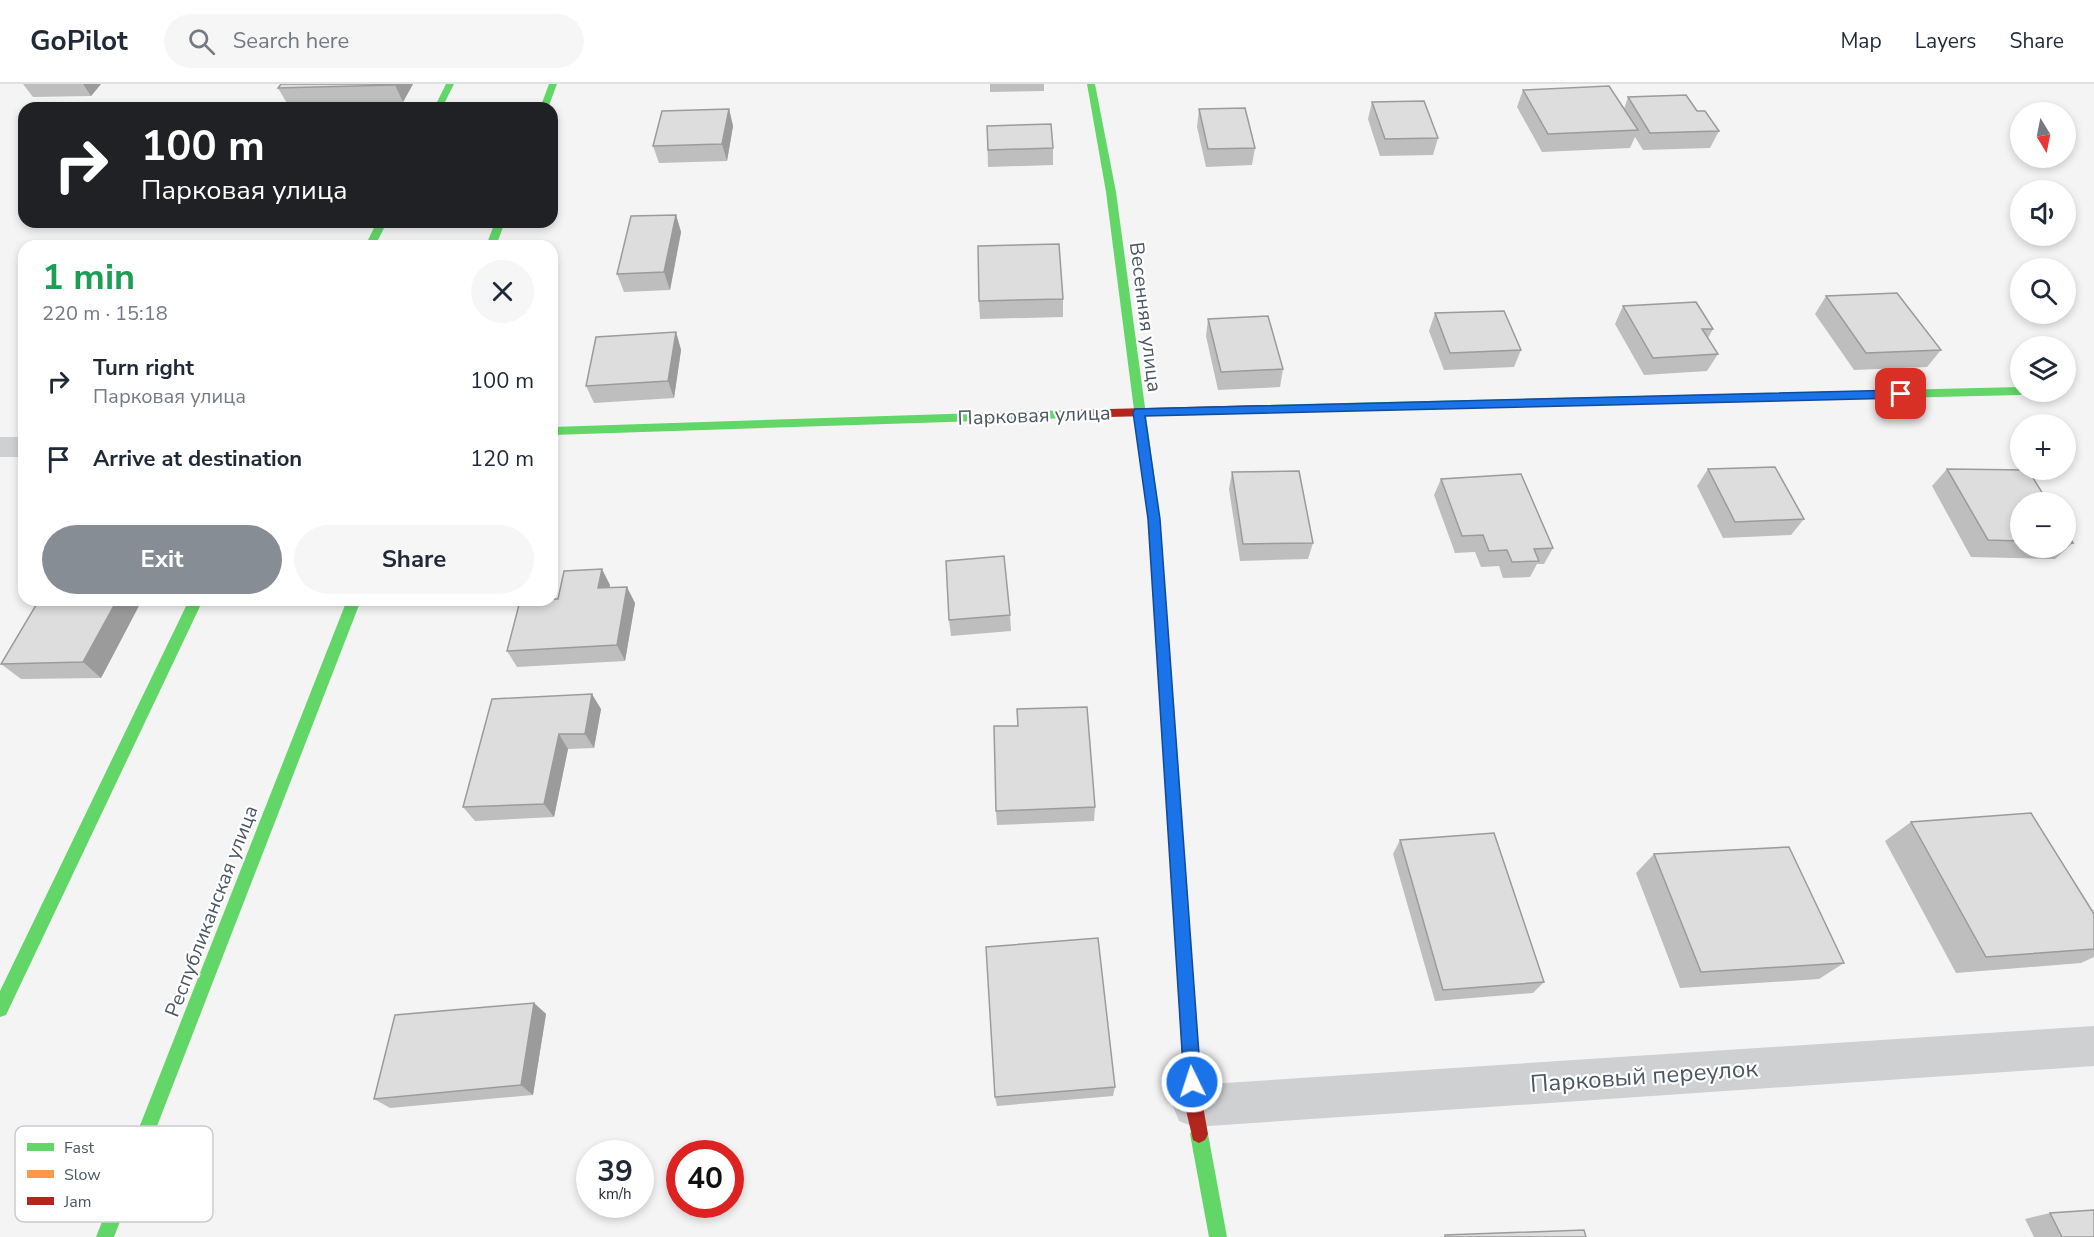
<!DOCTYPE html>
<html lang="en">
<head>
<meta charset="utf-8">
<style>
  body { margin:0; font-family:"Nunito Sans",sans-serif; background:#f6f6f7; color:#1f2937; height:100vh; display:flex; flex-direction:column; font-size:22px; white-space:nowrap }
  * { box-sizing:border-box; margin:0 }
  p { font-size:20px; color:#747a83 }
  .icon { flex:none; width:33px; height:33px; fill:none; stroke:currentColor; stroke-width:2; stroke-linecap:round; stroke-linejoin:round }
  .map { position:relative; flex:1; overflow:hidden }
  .panel { position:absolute; left:18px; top:156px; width:540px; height:366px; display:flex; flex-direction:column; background:#fff; border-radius:18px; box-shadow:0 3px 9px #0003 }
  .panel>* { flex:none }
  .guide { position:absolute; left:18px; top:18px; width:540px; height:126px; border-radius:18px; box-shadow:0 3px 9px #0003; background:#202124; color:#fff; overflow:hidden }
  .needle { width:39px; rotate:170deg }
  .controls { position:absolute; left:2010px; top:18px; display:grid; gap:12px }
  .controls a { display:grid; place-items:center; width:66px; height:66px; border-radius:50%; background:#fff; box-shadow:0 3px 9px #0003; font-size:30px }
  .speed { position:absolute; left:576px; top:1056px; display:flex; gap:12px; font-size:30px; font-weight:700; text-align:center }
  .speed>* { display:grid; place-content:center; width:78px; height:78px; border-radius:50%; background:#fff; box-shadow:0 3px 9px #0003; line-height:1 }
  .speed small { font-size:15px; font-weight:400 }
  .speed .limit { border:9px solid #d22; background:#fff; color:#111 }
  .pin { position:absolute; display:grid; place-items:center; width:51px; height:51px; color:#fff; margin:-26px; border-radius:12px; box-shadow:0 3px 9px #0006 }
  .me { position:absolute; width:66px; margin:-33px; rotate:356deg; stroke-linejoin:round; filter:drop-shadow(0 0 4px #0008) }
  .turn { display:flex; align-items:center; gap:21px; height:126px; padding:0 24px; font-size:27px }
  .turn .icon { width:78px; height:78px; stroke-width:2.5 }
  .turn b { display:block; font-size:42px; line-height:51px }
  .round { display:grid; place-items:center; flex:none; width:63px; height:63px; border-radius:32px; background:#f6f6f7 }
  .headline { display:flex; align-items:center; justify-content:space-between; height:102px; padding:0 24px }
  h1 { font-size:36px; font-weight:700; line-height:45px; color:#1e9e55 }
  .cta { display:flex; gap:12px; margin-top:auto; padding:12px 24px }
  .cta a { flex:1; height:69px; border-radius:36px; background:#868d94; color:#fff; font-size:24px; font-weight:700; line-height:69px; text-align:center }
  .cta a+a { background:#f6f6f7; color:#1f2937 }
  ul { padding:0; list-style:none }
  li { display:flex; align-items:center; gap:18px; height:78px; padding:0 24px }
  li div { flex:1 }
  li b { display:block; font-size:22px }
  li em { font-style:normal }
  header { display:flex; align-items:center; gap:36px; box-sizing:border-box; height:84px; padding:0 30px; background:#fff; border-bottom:2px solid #e0e1e3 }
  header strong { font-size:28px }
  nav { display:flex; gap:33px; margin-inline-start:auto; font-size:21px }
  .search { width:420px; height:54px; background:#f6f6f7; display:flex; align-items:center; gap:15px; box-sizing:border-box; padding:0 21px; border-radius:33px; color:#747a83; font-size:22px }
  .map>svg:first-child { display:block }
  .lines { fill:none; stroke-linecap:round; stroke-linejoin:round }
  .street { fill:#ced0d2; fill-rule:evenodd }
  .fast { fill:#63d668; fill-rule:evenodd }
  .slow { fill:#ff974d; fill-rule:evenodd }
  .jam { fill:#b3261e; fill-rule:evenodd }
  .wall { fill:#bebebf }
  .shaded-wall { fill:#9b9b9b }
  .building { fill:#ddddde; stroke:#9b9b9b; stroke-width:1.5 }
  .route { fill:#1a73e8; stroke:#114b97; stroke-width:1.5 }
  .labels { text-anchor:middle; stroke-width:4.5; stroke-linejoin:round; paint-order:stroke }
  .street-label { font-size:20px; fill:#4a5661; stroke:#fff }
  .near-street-label { font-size:24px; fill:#4a5661; stroke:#fff }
  .key { fill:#fff; stroke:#c9ccd0; stroke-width:1.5 }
  .key-label { font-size:16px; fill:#4a5661 }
</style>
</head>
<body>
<header>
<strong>GoPilot</strong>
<div class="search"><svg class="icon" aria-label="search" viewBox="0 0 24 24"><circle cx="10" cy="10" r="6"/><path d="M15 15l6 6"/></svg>Search here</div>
<nav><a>Map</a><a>Layers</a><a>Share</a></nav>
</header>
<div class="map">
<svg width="2094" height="1153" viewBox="0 0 2094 1153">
  <rect width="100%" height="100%" fill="#f4f4f4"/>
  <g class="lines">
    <!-- street -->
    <g class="street">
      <rect x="0" y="353" width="24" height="20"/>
      <path d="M2094,942V982L1194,1043L1179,1037L1173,1022L1179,1007L1194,1001Z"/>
    </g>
    <!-- fast -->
    <g class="fast">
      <path d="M446,0H454L442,24H434Z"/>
      <path d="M549,0H557L548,24H540Z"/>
      <path d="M1087,0H1095L1116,108L1160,435L1175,638L1173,642L1168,644L1163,642L1161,638L1148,435L1106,108Z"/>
      <path d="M377,138H387L375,162H365Z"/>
      <path d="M495,138H505L496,162H486Z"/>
      <path d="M2020,303V308H2025L2020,311L1264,329L1258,325L1264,321Z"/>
      <path d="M1070,326L1076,330L1070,334L552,351V343Z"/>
      <path d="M189,516H203L6,931L0,933V907Z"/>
      <path d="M347,516H361L114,1153H96Z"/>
      <path d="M1199,1041L1205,1044L1208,1050L1227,1153H1209L1190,1050L1193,1044Z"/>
    </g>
    <!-- slow -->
    <path class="slow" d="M1168,632L1173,634L1175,638L1194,905L1192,911L1186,913L1180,911L1178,905L1161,638L1163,634Z"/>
    <!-- jam -->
    <g class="jam">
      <path d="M1264,321L1270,325L1264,329L1070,334L1064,330L1070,326Z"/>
      <path d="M1186,897L1192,899L1194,905L1203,1022L1208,1050L1205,1056L1199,1059L1193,1056L1185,1022L1178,905L1180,899Z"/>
    </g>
  </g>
  <!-- wall -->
  <g class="wall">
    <path d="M23,0H101L91,12L33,13Z"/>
    <path d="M281,0H413L403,18L288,21L278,4Z"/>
    <path d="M990,0H1044V7L990,8Z"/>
    <path d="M1523,6L1624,25L1628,13L1697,27L1719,47L1710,64L1643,66L1635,53L1630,64L1542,68L1517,23Z"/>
    <path d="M1372,18L1438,54L1433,71L1380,72L1368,35Z"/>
    <path d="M729,25L733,42L727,77L659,79L653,62Z"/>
    <path d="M1199,25L1255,64L1252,81L1206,83L1197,43Z"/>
    <path d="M987,42L1053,64V81L988,83Z"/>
    <path d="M676,131L681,148L670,206L624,208L617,190Z"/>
    <path d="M1826,212L1941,266L1927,283L1854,286L1815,230Z"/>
    <path d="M1063,215V233L980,235L979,217Z"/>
    <path d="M1623,222L1713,245L1708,254L1718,270L1707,287L1644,291L1615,240Z"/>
    <path d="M1435,229L1521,266L1514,283L1444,286L1429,247Z"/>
    <path d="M1208,235L1283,285L1280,303L1218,306L1206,252Z"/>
    <path d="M676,248L681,266L674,314L594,319L586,302Z"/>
    <path d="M1708,385L1804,435L1791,451L1723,454L1697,402Z"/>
    <path d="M1947,385L2020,418V464H2066V447L2073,459L2055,475L1971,473L1932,402Z"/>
    <path d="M1232,388L1313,459L1308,475L1240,477L1229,405Z"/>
    <path d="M1441,395L1553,464L1544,480H1537L1530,493L1503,494L1499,482L1481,483L1475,468L1455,469L1434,411Z"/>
    <path d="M610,501L609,504L635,519L625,577L517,583L507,567L558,515Z"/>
    <path d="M39,516H142L101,594L21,595L1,580Z"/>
    <path d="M1010,531L1011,547L951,552L949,536Z"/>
    <path d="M492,615L601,625L594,664L568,665L554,733L475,737L463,723Z"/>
    <path d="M1095,723L1094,737L997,741L996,727Z"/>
    <path d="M1911,738L2094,830V873L2081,879L1956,889L1885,757Z"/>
    <path d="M1400,756L1544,898L1533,909L1435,917L1393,770Z"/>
    <path d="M1654,770L1844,879L1819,895L1680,904L1636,789Z"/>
    <path d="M534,919L546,930L533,1011L390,1024L374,1015Z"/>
    <path d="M1115,1003L1113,1012L997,1022L995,1013Z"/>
    <path d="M2050,1129L2094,1153H2034L2025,1135Z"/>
  </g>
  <!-- shaded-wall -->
  <g class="shaded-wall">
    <path d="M83,0H101L91,12Z"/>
    <path d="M396,0H413L403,18L395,1Z"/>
    <path d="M729,25L733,42L727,77L722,60Z"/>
    <path d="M676,131L681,148L670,206L664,188Z"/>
    <path d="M676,248L681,266L674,314L668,297Z"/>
    <path d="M602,485L610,501L606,520L598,504Z"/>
    <path d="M627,503L635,519L625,577L617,561Z"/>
    <path d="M117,516H142L101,594L83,578Z"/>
    <path d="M592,610L601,625L594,664L585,650Z"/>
    <path d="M559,650L568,665L554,733L544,720Z"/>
    <path d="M534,919L546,930L533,1011L521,1001Z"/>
  </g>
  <!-- building -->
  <g class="building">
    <path d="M281,0H396L395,1L278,4Z"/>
    <path d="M1609,2L1638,46L1548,50L1523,6Z"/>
    <path d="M1686,11L1697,27H1705L1719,47L1650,49L1628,13Z"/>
    <path d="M1424,17L1438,54L1385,55L1372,18Z"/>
    <path d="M1245,24L1255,64L1208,65L1199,25Z"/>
    <path d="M729,25L722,60L653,62L662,27Z"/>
    <path d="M1051,40L1053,64L988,66L987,42Z"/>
    <path d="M676,131L664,188L617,190L631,132Z"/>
    <path d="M1059,160L1063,215L979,217L978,162Z"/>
    <path d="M1897,209L1941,266L1866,269L1826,212Z"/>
    <path d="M1696,218L1713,245H1702L1718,270L1653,274L1623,222Z"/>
    <path d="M1504,227L1521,266L1450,269L1435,229Z"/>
    <path d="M1268,232L1283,285L1221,288L1208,235Z"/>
    <path d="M676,248L668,297L586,302L596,253Z"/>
    <path d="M1775,383L1804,435L1735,438L1708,385Z"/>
    <path d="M1947,385L2028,386L2048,418H2020V457L1988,456Z"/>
    <path d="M1299,387L1313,459L1243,460L1232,388Z"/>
    <path d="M1521,390L1553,464L1534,465L1539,477L1512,478L1507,466L1489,467L1483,451L1462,452L1441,395Z"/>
    <path d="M2066,447L2073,459L2066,458Z"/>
    <path d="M1004,472L1010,531L949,536L946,477Z"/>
    <path d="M602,485L598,504L627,503L617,561L507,567L520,517L552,516V515H558L564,487Z"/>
    <path d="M39,516H117L83,578L1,580Z"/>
    <path d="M592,610L585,650H559L544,720L463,723L492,615Z"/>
    <path d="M1087,623L1095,723L996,727L994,642H1018L1017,625Z"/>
    <path d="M2031,729L2094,830V865L1986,873L1911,738Z"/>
    <path d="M1494,749L1544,898L1443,906L1400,756Z"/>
    <path d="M1789,763L1844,879L1701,888L1654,770Z"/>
    <path d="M1098,854L1115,1003L995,1013L986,863Z"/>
    <path d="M534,919L521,1001L374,1015L395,931Z"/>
    <path d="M2094,1126V1153H2062L2050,1129Z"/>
    <path d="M1584,1146L1586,1153H1445V1151Z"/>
  </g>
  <!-- route -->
  <path class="route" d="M1901,306L1907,310L1901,314L1145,332L1160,435L1201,998L1199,1004L1192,1007L1186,1004L1184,998L1148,435L1133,328L1135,325Z"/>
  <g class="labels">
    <!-- street labels -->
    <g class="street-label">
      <text transform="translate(1146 233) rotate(83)" y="7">Весенняя улица</text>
      <text transform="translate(1034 331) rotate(-2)" y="7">Парковая улица</text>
      <text transform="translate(211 827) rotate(-69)" y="7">Республиканская улица</text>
    </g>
    <!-- near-street labels -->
    <g class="near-street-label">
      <text transform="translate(1644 992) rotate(-4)" y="8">Парковый переулок</text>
    </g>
  </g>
  <!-- legend -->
  <rect x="15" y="1042" width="198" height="96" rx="9" class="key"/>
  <rect x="27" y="1059" width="27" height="8" fill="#63d668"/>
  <rect x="27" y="1086" width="27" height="8" fill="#ff974d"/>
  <rect x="27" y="1113" width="27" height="8" fill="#b3261e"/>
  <g class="key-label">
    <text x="64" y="1069">Fast</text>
    <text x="64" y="1096">Slow</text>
    <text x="64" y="1123">Jam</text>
  </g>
</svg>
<div class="controls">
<a><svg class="needle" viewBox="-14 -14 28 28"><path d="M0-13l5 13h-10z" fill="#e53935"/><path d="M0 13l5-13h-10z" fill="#747a83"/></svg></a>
<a><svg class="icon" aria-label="sound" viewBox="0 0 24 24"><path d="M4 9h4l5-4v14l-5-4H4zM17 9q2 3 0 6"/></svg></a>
<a><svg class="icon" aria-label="search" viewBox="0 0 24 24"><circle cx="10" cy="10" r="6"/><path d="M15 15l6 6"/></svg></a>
<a><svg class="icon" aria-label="layers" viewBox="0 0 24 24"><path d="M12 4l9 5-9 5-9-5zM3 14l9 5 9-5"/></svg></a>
<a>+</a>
<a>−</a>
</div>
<div class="speed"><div>39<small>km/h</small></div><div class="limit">40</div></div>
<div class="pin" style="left:1901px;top:310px;background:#d93025"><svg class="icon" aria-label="arrive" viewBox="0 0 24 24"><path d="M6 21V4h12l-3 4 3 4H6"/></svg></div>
<svg class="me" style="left:1192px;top:998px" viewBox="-20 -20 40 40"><circle r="17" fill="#1a73e8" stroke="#fff" stroke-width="3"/><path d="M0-11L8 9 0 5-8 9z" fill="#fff"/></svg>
<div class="guide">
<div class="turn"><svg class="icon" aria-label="right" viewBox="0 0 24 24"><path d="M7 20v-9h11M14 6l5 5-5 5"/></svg><div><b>100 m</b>Парковая улица</div></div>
</div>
<section class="panel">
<div class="headline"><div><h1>1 min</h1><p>220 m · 15:18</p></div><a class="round"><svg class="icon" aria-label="close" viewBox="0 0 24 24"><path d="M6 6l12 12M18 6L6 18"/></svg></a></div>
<ul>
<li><svg class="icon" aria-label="right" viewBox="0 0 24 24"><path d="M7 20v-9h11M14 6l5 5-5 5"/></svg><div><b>Turn right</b><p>Парковая улица</p></div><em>100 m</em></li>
<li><svg class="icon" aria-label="arrive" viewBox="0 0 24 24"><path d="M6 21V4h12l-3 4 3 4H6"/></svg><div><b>Arrive at destination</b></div><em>120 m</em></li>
</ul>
<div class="cta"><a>Exit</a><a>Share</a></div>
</section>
</div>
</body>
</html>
